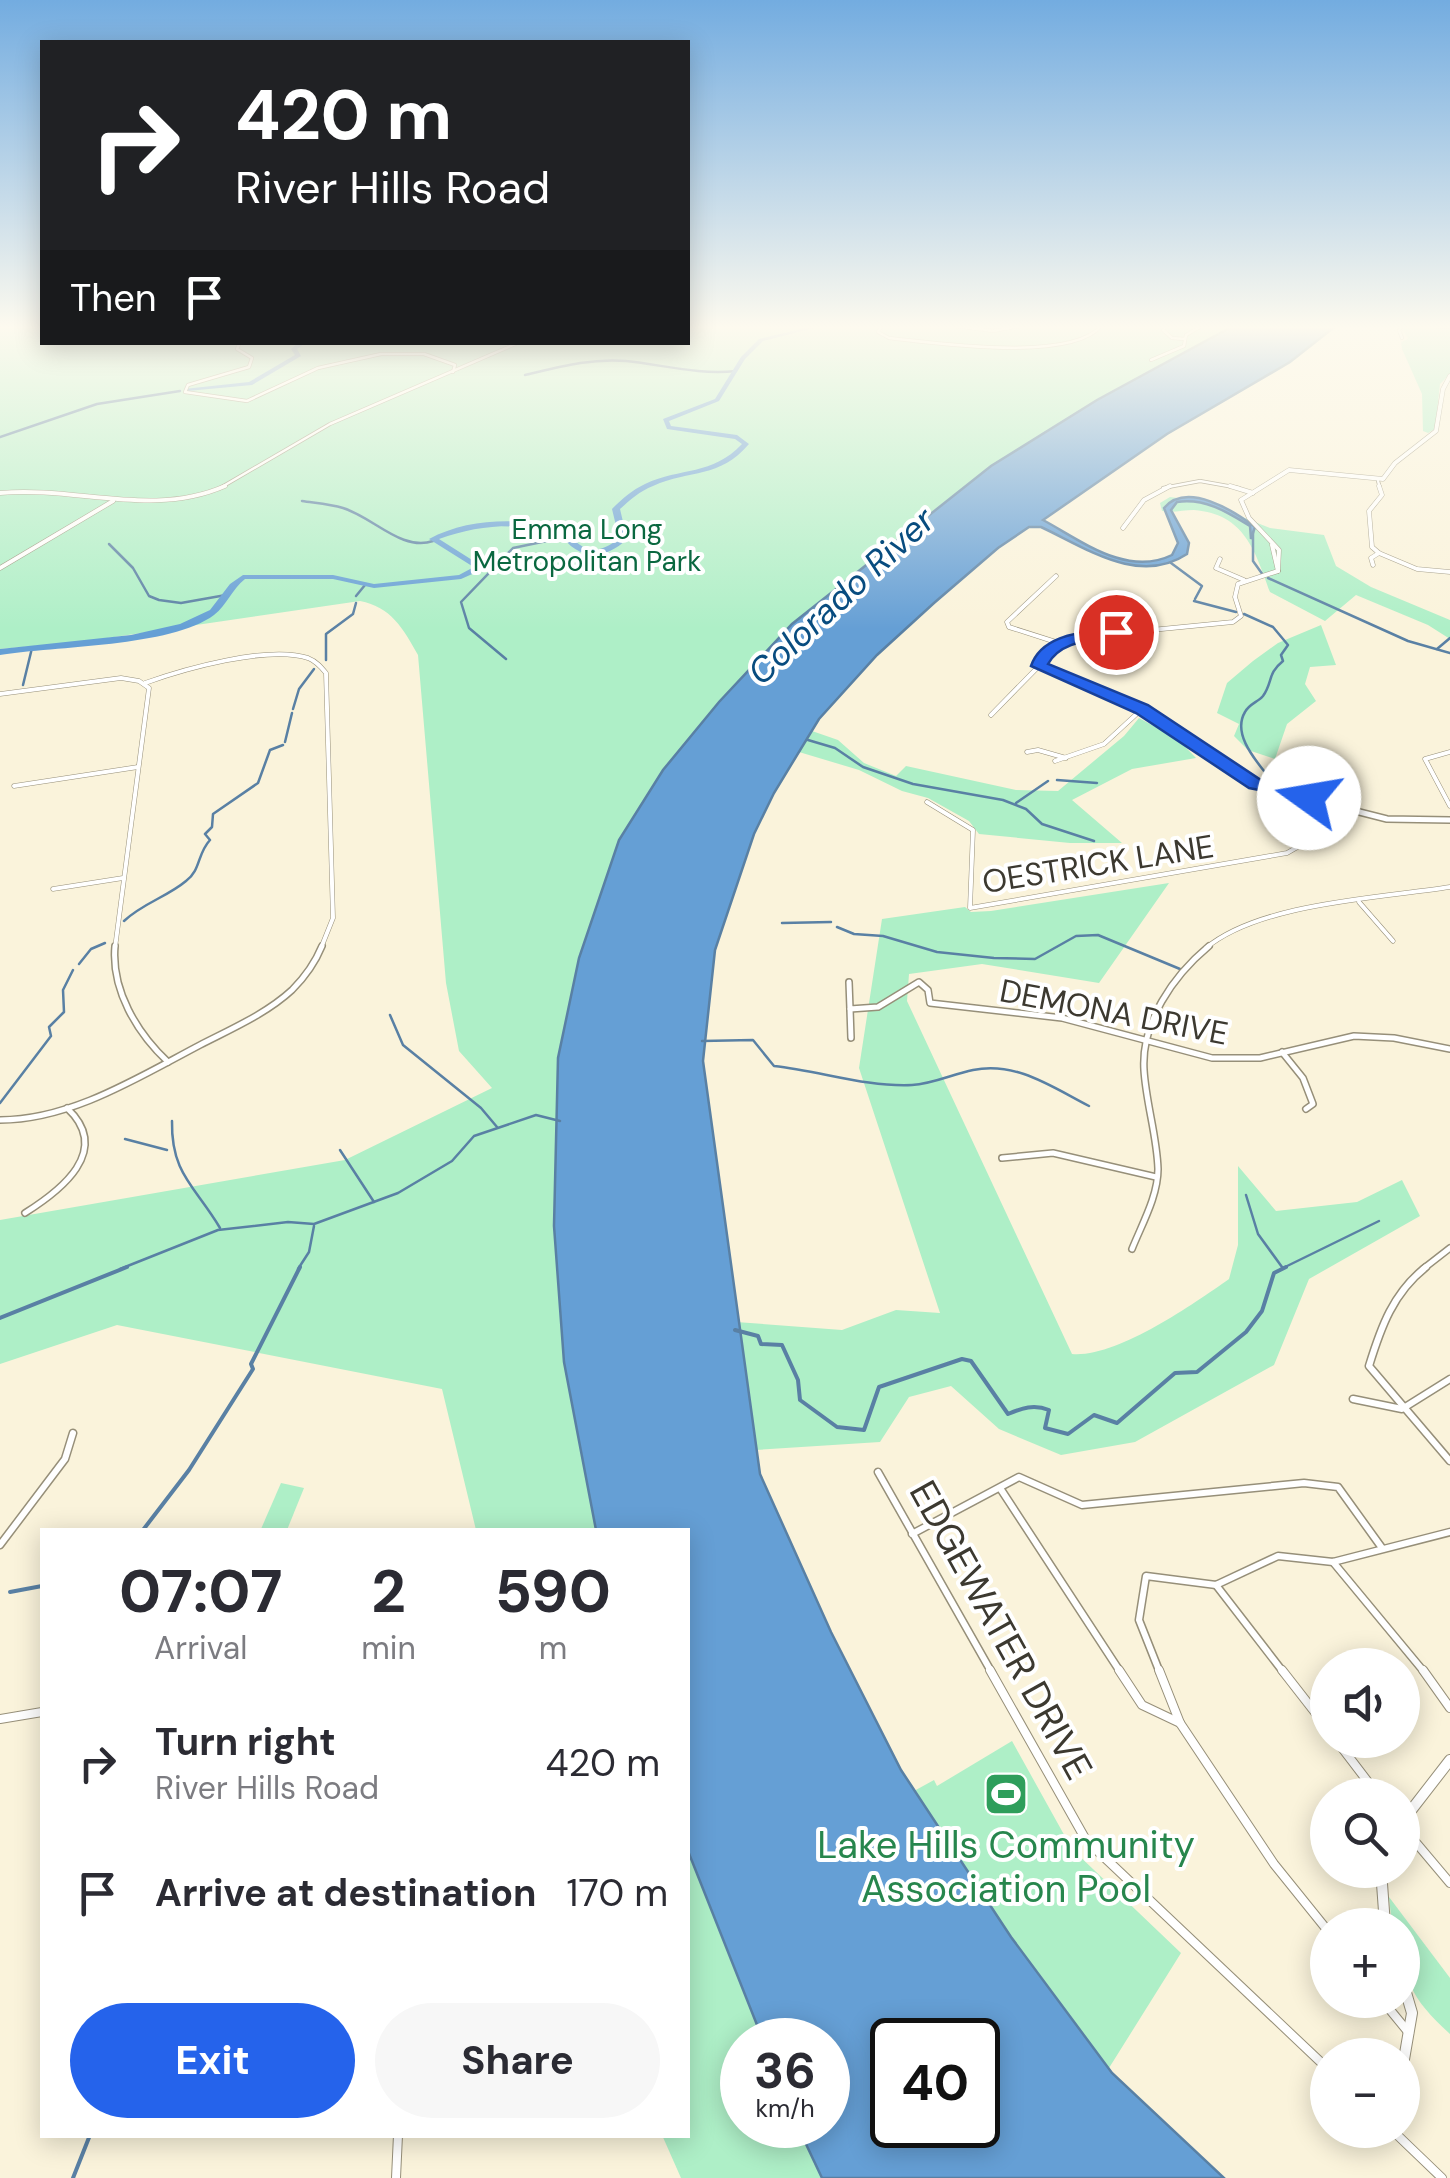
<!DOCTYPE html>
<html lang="en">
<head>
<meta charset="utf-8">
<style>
  body { margin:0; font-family:"DM Sans",sans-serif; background:#f7f7f7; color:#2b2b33; height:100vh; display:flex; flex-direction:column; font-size:38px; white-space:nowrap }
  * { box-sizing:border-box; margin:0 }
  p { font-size:32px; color:#7c7c81 }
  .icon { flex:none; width:55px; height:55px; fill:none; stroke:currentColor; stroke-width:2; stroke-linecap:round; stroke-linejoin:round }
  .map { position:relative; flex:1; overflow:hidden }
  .side { position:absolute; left:40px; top:1528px; width:650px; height:610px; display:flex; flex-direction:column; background:#fff; border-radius:0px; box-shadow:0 5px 25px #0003 }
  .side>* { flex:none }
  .hud { position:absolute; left:40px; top:40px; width:650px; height:305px; border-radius:0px; box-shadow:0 5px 25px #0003; background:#202124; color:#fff; overflow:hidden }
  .controls { position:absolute; left:1310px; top:1648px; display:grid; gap:20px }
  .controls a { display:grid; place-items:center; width:110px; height:110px; border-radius:50%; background:#fff; box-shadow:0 5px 25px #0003; font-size:50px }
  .speed { position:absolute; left:720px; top:2018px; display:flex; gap:20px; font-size:50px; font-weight:700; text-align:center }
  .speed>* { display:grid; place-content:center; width:130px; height:130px; border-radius:50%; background:#fff; box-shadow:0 5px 25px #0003; line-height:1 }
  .speed small { font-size:25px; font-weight:400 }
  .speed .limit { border:5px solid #111; border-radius:15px; background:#fff; color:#111 }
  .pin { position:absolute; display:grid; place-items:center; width:85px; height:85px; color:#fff; margin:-42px; border:5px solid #fff; border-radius:50%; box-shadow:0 2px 10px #0007 }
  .me { position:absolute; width:110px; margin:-55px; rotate:283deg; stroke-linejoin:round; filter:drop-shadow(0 0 8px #0008) }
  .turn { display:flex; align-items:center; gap:35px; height:210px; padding:0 30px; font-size:45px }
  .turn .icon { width:130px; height:130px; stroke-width:2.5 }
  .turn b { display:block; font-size:70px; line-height:85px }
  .then { display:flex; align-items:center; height:95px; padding:0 30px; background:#0003; gap:20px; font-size:38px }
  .eta { display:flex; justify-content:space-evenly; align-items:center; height:170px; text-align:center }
  .eta b { font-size:60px; font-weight:700; line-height:70px }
  .cta { display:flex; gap:20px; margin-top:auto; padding:20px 30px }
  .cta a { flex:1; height:115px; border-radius:60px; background:#2563eb; color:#fff; font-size:40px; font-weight:700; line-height:115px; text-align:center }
  .cta a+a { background:#f7f7f7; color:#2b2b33 }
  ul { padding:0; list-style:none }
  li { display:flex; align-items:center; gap:30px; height:130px; padding:0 30px }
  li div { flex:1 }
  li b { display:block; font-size:38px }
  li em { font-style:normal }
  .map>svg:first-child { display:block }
  .green { fill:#aeefc7 }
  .water { fill:#659fd5; stroke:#5980a4; stroke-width:2.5; fill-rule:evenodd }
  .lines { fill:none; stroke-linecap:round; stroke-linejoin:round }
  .stream-far1 { stroke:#5980a4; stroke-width:2.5 }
  .stream { stroke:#5980a4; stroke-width:4 }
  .river { fill:#659fd5; fill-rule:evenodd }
  .minor-far4-casing { stroke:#968f79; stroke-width:4 }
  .minor-far3-casing { stroke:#968f79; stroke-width:5 }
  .minor-far2-casing { stroke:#968f79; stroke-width:8 }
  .minor-far1-casing { stroke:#968f79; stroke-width:9 }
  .minor-casing { stroke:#968f79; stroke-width:10 }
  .tertiary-far2-casing { stroke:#968f79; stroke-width:5 }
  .tertiary-far1-casing { stroke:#968f79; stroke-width:8 }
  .tertiary-casing { stroke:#968f79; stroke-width:12 }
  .minor-far4 { stroke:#fff; stroke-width:2.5 }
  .minor-far3 { stroke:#fff; stroke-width:4 }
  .minor-far2 { stroke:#fff; stroke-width:5 }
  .minor-far1 { stroke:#fff; stroke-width:6 }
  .minor { stroke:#fff; stroke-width:8 }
  .tertiary-far2 { stroke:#fff; stroke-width:4 }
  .tertiary-far1 { stroke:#fff; stroke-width:5 }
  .tertiary { stroke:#fff; stroke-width:10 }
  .route { fill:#2563eb; stroke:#184099; stroke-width:2.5 }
  .labels { text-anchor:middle; stroke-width:8; stroke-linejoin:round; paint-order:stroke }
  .far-park-label { font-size:28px; fill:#0a6840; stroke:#fff }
  .street-label { font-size:32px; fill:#3c3930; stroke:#fff }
  .water-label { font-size:35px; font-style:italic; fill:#084c7f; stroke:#fff }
  .near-street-label { font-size:38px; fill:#3c3930; stroke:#fff }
  .near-leisure-label { font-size:38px; fill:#27864d; stroke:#fff }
</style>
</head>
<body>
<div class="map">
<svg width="1450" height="2178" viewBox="0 0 1450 2178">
  <rect width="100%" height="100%" fill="#faf3db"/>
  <!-- green -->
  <g class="green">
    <path d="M0,325H42V342H688V325H1235L1097,400L991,466L895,540L558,1058L554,1226L564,1362L596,1530H476L442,1389L117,1325L0,1364V1220L345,1160L492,1088L459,1051L446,983L418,655C403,628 391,607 360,601L80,642L0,649Z"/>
    <path d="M1406,325H1450V374L1440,384L1435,429L1428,433L1423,431L1422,394L1402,349L1401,342L1408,339L1403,330Z"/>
    <path d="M1170,497L1202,501L1270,528L1324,535L1336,566L1371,587L1450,620V639L1428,625L1356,595L1325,621L1270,592C1255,551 1245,514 1194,510C1183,510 1174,513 1162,511L1160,503Z"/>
    <path d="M1321,625L1336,665L1310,667L1305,684L1316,701L1287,724L1275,759L1248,750L1234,736L1239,724L1217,713L1227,683L1253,661L1278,643Z"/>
    <path d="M1139,718L1161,730L1168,729L1196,758L1132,769L1072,800L1122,843H1070L979,834L969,821L928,798L902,791L859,770L799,752L812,731L838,740L864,763L896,776L906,766L1016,790L1058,791L1124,736Z"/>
    <path d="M1169,883L1099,983L982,964L909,974L907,1001L1072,1354C1116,1358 1192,1305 1229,1279L1238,1245V1166L1276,1211L1357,1202L1402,1180L1420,1216L1309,1279L1274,1365L1135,1442L1061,1455L999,1429L951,1386L909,1397L880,1442L756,1450L736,1322L842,1330L896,1310L940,1313L859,1068L882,919L965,907L971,912L991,911Z"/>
    <path d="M281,1483L304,1488L287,1530L261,1529Z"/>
    <path d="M1012,1741L1072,1849L1181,1953L1109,2068L1011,1937L914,1791L934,1780L937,1786Z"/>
    <path d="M688,1851L763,2040H742V2125H797L822,2178H681L662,2135H688Z"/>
    <path d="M1389,1897L1450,1978V2034C1410,1997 1402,1980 1402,1925H1392Z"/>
  </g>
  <!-- water -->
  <path class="water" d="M1235,325H1337L1290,362L1167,434L1043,520C1082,541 1127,577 1172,555L1178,543L1164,508C1187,481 1234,511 1255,527L1251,539L1250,526C1227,512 1206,498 1177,502L1171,510L1189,543L1187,554C1139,586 1086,548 1041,527H1029L998,548L934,603L877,655L819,719L774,793L754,834L715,950L703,1061L760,1474L831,1632L901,1770L1011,1937L1112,2073L1224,2178H822L797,2125H828V2040H763L688,1851V1530H596L564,1362L554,1226L558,1058L579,958L619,840L663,770L719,702L792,624L991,466L1097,400ZM892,2040H978V2125H892Z"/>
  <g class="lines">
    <!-- stream-far1 -->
    <g class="stream-far1">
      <path d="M1408,325L1450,328"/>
      <path d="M525,375C559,367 591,358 626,361C664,365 698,375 736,371"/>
      <path d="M0,437L97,404L180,391"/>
      <path d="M302,501C315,503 330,504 343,508C373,517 402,552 433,541"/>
      <path d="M1253,532V561L1263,575"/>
      <path d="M109,544L133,568L149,596L159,600L181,603L226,595"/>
      <path d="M1171,563L1202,586L1195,599"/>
      <path d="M1268,578L1408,641L1450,653"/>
      <path d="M356,596L365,585"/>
      <path d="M1194,601L1236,612"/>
      <path d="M1244,614L1273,627L1288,645L1281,655L1283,661C1267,674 1273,682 1263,696C1258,702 1249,704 1245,712C1233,732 1252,756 1264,771"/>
      <path d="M1437,649L1450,638"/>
      <path d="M506,659L469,628L461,602L513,548L566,537"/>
      <path d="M326,660V634L353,614L356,603"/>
      <path d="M23,685L32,648"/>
      <path d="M293,709L299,689L314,669"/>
      <path d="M808,740L835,748L863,767L913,784L1003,800L1026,809L1042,824L1094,841"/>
      <path d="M285,742L292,713"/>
      <path d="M1057,780L1097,783"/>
      <path d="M1016,803L1048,781"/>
      <path d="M124,921C143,903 167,897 186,881C201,870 197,854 210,840L205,834L212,827L213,814L258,783L270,750L283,745"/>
      <path d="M782,923L831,922"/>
      <path d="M837,927L854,934L883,936L937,952L994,958L1035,959L1076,936L1098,935L1180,969"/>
      <path d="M79,964L91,949L105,943"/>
      <path d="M390,1015L403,1045L481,1108L497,1127"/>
      <path d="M702,1041L753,1040L774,1066C821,1071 864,1087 912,1085C933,1084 953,1074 973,1070C1016,1061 1052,1087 1089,1106"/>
      <path d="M0,1103L51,1036L49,1027L64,1012L63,990L73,970"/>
      <path d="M172,1121C171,1174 195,1186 220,1228"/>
      <path d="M125,1139L167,1150"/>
      <path d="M340,1150L374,1202"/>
      <path d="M1246,1195L1258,1234L1282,1267"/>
      <path d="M120,1269L218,1230L288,1222L314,1224L398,1193L452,1161L474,1136L536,1115L560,1121"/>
      <path d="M298,1269L309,1252L314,1226"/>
      <path d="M1281,1269L1379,1221"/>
    </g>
    <!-- stream -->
    <g class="stream">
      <path d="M0,1318L127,1267"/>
      <path d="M735,1330L758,1336L761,1344L782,1345L798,1380L800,1400L837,1427L864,1430L879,1387L962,1359L971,1361L1008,1414C1022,1408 1034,1404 1049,1410L1045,1428L1068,1434L1094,1415L1117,1423L1175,1373L1197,1372L1246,1332L1262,1311L1274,1273L1286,1267"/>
      <path d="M143,1530L189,1470L253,1369L251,1364L300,1267"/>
      <path d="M10,1592L42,1586"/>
      <path d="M73,2178L90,2135"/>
    </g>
    <!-- river -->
    <g class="river">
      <path d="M818,325H826L763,341L745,359L719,401L669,421L671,426L737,435L749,444C719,479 691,469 653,486C640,491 630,500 620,509L627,539C603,562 577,560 559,532C519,522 478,525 439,539L480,565L479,571L461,579L374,588L333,579H245C232,589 227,605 214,615C171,647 55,646 0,655V649L131,635L180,624L210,610L230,584L243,575H333L374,584L459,575L472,568V566L429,539C469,517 521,518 565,528C580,552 597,557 619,538L612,509C622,499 632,490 645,484C681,467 712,476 742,444L735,439L667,429L663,419L715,399L741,357L759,339Z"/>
      <path d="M299,342H307L297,349L301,356L252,385L187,391L184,389L249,382L295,355L291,349Z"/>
    </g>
    <defs>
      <g id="minor-far4">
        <path d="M882,325L878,332L889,338C936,343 1072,363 1102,325"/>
        <path d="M949,325L993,331L1024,325"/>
        <path d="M1165,325L1163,330L1172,338L1185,339"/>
        <path d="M1402,338L1399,330L1404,325"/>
        <path d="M240,342L237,349L252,358L249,367L188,385L185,392L247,401L318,368L381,354H424L455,365L453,372"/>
        <path d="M1151,360L1184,346L1186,335L1203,325"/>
        <path d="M1378,481L1380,488"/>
        <path d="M220,488L330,424L520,342"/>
        <path d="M1163,488L1200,481L1239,488"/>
      </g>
      <g id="minor-far3">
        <path d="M1230,486L1253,493"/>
        <path d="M0,493C77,486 152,518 225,486"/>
        <path d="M1123,528L1144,500L1170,486"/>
        <path d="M1379,553L1417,569L1450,572"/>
        <path d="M1220,559L1216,568L1244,580"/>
        <path d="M1373,565L1371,558L1379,553L1372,547L1369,511L1382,495L1379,486"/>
        <path d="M0,568L113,501"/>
        <path d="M1056,576L1007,622L1009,627L1059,643"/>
        <path d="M145,683C184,669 268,645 308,658C316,661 321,667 326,673L333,918L321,948"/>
        <path d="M0,694L121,678L139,681L149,688L115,948"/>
        <path d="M991,715L1039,666"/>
        <path d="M1027,752L1038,750L1066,758"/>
        <path d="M1450,752L1425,759L1450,806"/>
        <path d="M1055,761L1104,744L1142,709"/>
        <path d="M14,786L138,767"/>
        <path d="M927,802L973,830L970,908L1287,853L1301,845V831L1275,792"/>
        <path d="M53,889L123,878"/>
        <path d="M1359,902L1393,941"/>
        <path d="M1206,948C1260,903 1379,898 1450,887"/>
      </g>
      <g id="minor-far2">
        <path d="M115,946C111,990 137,1033 168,1062"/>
        <path d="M849,982L850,1009L878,1007L919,982L928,990L930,1003L1062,1018L1212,1058H1260L1354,1036L1394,1038L1450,1049"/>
        <path d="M850,1009L851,1038"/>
        <path d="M1282,1052L1303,1078L1313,1104L1306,1109"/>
        <path d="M0,1120C71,1120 139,1077 200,1045C231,1029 266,1014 292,990C306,976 315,963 322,946"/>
        <path d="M1002,1158L1053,1153L1156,1177"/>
        <path d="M25,1213C60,1191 113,1151 67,1108"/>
        <path d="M1132,1249C1142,1224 1158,1196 1158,1169C1157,1136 1146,1103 1144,1070C1141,1022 1173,976 1209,946"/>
        <path d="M1423,1269L1450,1248"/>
      </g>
      <g id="minor-far1">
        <path d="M1426,1267C1393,1293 1381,1327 1369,1366L1450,1461"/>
        <path d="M1353,1399L1402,1409L1450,1379"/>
        <path d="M878,1472L992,1673"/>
        <path d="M1000,1488L1121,1673"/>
        <path d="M912,1534L1019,1477L1082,1505L1304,1483L1338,1487L1382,1548"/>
        <path d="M0,1545L65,1459L73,1433"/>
        <path d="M1333,1562L1425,1673"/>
        <path d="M1216,1585L1284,1673"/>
        <path d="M1160,1673L1139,1620L1146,1576L1216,1585L1278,1556L1333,1562L1450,1532"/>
      </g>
      <g id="minor">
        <path d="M990,1670L1086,1840L1328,2069"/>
        <path d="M1119,1670L1142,1705L1180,1723L1274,1864L1328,1931"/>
        <path d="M1159,1670L1180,1723"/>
        <path d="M1282,1670L1328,1729"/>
        <path d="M1423,1670L1450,1708"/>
        <path d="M0,1719L42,1712"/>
        <path d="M1336,1740L1378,1795"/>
        <path d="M1402,1826L1450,1883"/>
        <path d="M1382,2000L1409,2033"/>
        <path d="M1392,2130L1442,2178"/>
        <path d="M396,2178L398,2135"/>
      </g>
      <g id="tertiary-far2">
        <path d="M1272,545L1278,571"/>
        <path d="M1278,571L1279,550L1249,518L1241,500L1289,470L1383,479L1395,463L1436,431L1443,389L1450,376"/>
        <path d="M1100,692L1050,672L1038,663L1059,643L1080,637L1233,622L1241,616L1235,597L1238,584L1278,571"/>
      </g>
      <path id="tertiary-far1" d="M1094,690L1142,709L1265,788L1387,819L1450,820"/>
      <g id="tertiary">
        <path d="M1402,1822L1450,1760"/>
        <path d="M1381,1870L1385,1925"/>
        <path d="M1402,1979L1412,2013L1402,2071"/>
      </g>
    </defs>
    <!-- minor-far4 casing -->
    <use href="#minor-far4" class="minor-far4-casing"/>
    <!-- minor-far3 casing -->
    <use href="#minor-far3" class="minor-far3-casing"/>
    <!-- minor-far2 casing -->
    <use href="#minor-far2" class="minor-far2-casing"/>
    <!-- minor-far1 casing -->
    <use href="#minor-far1" class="minor-far1-casing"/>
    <!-- minor casing -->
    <use href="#minor" class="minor-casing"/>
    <!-- tertiary-far2 casing -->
    <use href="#tertiary-far2" class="tertiary-far2-casing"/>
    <!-- tertiary-far1 casing -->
    <use href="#tertiary-far1" class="tertiary-far1-casing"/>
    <!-- tertiary casing -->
    <use href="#tertiary" class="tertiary-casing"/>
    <!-- minor-far4 -->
    <use href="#minor-far4" class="minor-far4"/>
    <!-- minor-far3 -->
    <use href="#minor-far3" class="minor-far3"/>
    <!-- minor-far2 -->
    <use href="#minor-far2" class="minor-far2"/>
    <!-- minor-far1 -->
    <use href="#minor-far1" class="minor-far1"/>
    <!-- minor -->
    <use href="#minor" class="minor"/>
    <!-- tertiary-far2 -->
    <use href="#tertiary-far2" class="tertiary-far2"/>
    <!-- tertiary-far1 -->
    <use href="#tertiary-far1" class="tertiary-far1"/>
    <!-- tertiary -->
    <use href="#tertiary" class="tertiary"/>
  </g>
  <!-- sky -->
  <linearGradient id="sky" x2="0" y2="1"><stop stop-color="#73ace0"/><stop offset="0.52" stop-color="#fdfaef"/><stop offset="1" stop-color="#fdfaef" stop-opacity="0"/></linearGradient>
  <rect width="1450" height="629" fill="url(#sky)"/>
  <!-- route -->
  <path class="route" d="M1116,627L1123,632L1121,635C1095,641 1062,639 1048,664L1148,705L1261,780L1316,794V801L1249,788L1136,713L1031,666C1042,633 1086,632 1116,627Z"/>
  <!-- icons -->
  <defs>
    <symbol id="stadium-square" viewBox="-11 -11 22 22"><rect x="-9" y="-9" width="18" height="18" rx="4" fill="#2e9e5b" stroke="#fff"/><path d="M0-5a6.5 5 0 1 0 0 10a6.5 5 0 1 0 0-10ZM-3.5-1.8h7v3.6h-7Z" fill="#fff"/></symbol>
  </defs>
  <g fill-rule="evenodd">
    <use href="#stadium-square" x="981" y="1769" width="50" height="50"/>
  </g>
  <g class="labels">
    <!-- far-park labels -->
    <g class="far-park-label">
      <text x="587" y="539">Emma Long<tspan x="587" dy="32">Metropolitan Park</tspan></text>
    </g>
    <!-- street labels -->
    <g class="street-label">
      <text transform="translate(1098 864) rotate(-9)" y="11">OESTRICK LANE</text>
      <text transform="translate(1114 1012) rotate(11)" y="11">DEMONA DRIVE</text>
    </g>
    <!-- water labels -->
    <g class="water-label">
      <text transform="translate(841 596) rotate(-43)" y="12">Colorado River</text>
    </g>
    <!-- near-street labels -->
    <g class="near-street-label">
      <text transform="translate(1001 1630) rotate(61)" y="13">EDGEWATER DRIVE</text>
    </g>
    <!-- near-leisure labels -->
    <g class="near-leisure-label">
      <text x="1006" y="1858">Lake Hills Community<tspan x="1006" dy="44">Association Pool</tspan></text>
    </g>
  </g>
</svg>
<div class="controls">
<a><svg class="icon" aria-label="sound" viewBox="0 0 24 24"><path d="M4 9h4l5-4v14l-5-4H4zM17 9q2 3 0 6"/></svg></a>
<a><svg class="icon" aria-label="search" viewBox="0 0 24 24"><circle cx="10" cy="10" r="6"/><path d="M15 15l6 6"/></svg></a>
<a>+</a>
<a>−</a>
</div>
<div class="speed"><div>36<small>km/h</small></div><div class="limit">40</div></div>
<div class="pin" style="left:1116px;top:632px;background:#d93025"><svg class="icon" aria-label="arrive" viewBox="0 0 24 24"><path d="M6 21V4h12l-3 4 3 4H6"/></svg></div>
<svg class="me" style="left:1309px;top:798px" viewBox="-20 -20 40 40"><circle r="19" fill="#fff"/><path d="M0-13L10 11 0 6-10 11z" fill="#2563eb"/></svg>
<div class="hud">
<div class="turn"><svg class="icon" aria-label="right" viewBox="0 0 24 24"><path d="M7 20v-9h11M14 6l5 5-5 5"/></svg><div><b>420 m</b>River Hills Road</div></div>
<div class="then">Then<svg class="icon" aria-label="arrive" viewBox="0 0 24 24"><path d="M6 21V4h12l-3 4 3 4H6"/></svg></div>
</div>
<section class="side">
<div class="eta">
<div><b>07:07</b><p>Arrival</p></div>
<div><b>2</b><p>min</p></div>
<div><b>590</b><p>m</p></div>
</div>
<ul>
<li><svg class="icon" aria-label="right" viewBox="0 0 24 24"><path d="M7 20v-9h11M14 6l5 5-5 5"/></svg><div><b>Turn right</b><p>River Hills Road</p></div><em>420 m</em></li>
<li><svg class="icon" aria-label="arrive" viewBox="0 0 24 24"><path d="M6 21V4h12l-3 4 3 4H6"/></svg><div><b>Arrive at destination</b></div><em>170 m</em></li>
</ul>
<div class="cta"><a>Exit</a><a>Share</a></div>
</section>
</div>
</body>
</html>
